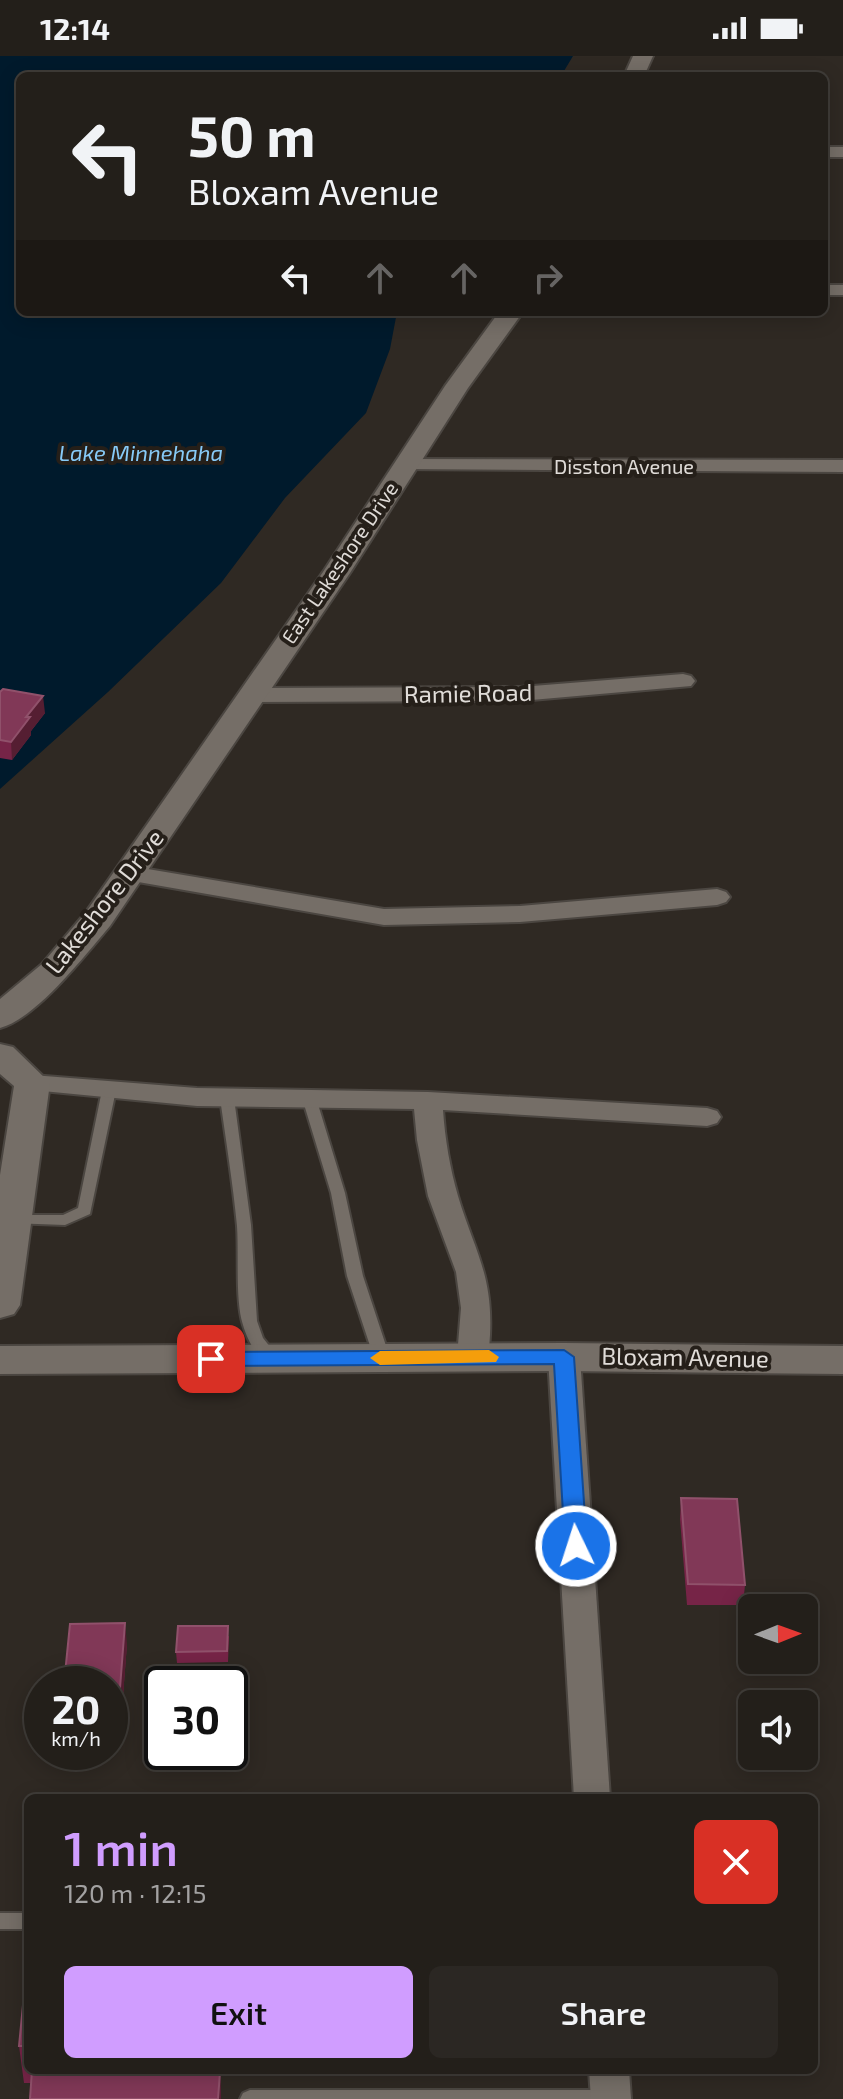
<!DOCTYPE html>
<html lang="en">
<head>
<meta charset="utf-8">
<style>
  body { margin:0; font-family:"Exo 2",sans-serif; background:#2b2723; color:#f1f3f6; height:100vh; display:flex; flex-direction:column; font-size:30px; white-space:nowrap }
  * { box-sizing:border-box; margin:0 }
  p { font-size:26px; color:#a3a2a2 }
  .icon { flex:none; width:44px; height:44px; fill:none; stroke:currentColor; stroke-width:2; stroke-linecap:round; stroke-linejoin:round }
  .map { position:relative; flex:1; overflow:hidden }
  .drawer { position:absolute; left:24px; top:1738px; width:794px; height:280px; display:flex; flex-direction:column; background:#231f1a; border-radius:12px; box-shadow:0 4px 20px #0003,0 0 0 2px #403d39 }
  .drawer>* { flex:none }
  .hud { position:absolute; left:16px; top:16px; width:812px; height:244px; border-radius:12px; box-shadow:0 4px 20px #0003,0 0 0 2px #403d39; background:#231f1a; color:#f1f3f6; overflow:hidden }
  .needle { width:52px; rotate:89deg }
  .tools { position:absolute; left:738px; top:1538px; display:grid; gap:16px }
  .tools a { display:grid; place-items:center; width:80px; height:80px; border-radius:12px; background:#231f1a; box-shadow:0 4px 20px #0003,0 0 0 2px #403d39; font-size:40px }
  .speed { position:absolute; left:24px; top:1610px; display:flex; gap:16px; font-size:40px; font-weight:700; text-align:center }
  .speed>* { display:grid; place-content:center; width:104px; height:104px; border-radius:50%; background:#231f1a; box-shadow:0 4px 20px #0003,0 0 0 2px #403d39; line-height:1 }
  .speed small { font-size:20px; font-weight:400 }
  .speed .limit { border:4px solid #111; border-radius:12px; background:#fff; color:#111 }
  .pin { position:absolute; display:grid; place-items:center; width:68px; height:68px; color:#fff; margin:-34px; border-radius:16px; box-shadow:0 4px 12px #0006 }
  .me { position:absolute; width:88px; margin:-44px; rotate:356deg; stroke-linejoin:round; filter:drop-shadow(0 0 6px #0008) }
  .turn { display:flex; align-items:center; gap:28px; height:168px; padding:0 40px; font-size:36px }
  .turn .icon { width:104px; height:104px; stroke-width:2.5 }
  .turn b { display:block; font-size:56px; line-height:68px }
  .lanes { display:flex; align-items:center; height:76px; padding:0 40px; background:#0003; justify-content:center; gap:40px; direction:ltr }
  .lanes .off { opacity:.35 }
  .round { display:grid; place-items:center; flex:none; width:84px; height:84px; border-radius:12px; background:#2b2723 }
  .overview { display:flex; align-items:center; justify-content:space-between; height:136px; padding:0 40px }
  h1 { font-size:48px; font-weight:600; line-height:60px; color:#d09dff }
  .button { display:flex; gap:16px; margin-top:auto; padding:16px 40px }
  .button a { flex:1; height:92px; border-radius:12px; background:#d09dff; color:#111; font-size:32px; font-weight:600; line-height:92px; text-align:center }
  .button a+a { background:#2b2723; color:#f1f3f6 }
  .status { display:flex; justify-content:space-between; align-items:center; height:56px; padding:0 40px; background:#231f1a; direction:ltr }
  .status svg { height:22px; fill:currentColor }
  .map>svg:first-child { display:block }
  .water { fill:#001a2c }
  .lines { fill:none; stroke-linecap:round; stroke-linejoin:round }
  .service-casing { stroke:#4b4641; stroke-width:4 }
  .minor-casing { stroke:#4b4641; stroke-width:4 }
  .tertiary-casing { stroke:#4b4641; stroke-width:4 }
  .service { fill:#756e67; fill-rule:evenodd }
  .minor { fill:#756e67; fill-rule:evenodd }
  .tertiary { fill:#756e67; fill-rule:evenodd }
  .wall { fill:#762447 }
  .shaded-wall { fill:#551e32 }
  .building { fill:#813857; stroke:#90516b; stroke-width:2 }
  .route { fill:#1a73e8; stroke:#114b97; stroke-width:2 }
  .slow { fill:#f59e0b }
  .labels { text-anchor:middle; stroke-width:8; stroke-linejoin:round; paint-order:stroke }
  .far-street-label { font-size:20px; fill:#e0dcd8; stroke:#251f19 }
  .far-water-label { font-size:22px; font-style:italic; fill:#87caf7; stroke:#251f19 }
  .street-label { font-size:24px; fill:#e0dcd8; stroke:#251f19 }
</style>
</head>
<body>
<div class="status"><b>12:14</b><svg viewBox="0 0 49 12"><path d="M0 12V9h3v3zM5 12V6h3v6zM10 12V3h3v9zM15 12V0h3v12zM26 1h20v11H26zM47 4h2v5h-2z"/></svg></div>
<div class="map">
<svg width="843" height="2043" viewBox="0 0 843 2043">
  <rect width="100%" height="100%" fill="#2f2923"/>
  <!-- water -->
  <path class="water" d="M0,0H573L561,20H20V256H397L390,293L366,357L285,442L221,527L108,636L0,733Z"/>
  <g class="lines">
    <defs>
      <g id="service">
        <path d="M109,1030L116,1034L90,1158L65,1169L10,1167L8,1164L15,1159H63L78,1152L102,1034Z"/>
        <path d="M227,1038L234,1042L251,1169L257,1265L263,1282L279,1302L277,1306C259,1310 247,1283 243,1269C235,1245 239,1197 237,1170C233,1128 226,1085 220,1042Z"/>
        <path d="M310,1041L317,1045L345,1137L363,1220L390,1302L388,1306H376L374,1302L347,1220L331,1137L303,1045Z"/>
        <rect x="0" y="1857" width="28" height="16"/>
        <path d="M250,2034H607L614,2037L617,2043H240L243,2037Z"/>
      </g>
      <g id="minor">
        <rect x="824" y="91" width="19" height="10"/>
        <rect x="824" y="229" width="19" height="10"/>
        <path d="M405,403L843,404V416L398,413L395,409L398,405Z"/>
        <path d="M683,618L691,620L695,625L691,630L520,645L254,646L246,644L242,639L246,634L254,632L520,631Z"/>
        <path d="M130,810L384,853L520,850L717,833L726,836L730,841L726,846L717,849L520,866L384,869L121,823L117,818L121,813Z"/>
        <path d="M32,1019L197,1032L428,1036L707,1052L717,1055L721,1061L717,1067L707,1070L443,1054C445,1083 450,1113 458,1140C474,1194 493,1218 490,1279C489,1290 490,1299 484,1309L473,1312L462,1309L457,1301L461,1252L456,1216L428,1140L417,1084L414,1053L197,1050L22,1033L18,1027L22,1021Z"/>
        <path d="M564,1290L575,1293L580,1301L610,1742H574L548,1301L553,1293Z"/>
        <path d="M589,2014H629L631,2043H591Z"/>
      </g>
      <g id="tertiary">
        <path d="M633,0H653L644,20H624Z"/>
        <path d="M499,256H523L468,332L350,517L110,870C85,899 37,962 0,972V943L42,908L86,856L323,516L445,330Z"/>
        <path d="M0,988L13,991L50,1027L20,1249L14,1258L0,1262V1119L14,1030L0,1018Z"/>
        <path d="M564,1287L843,1290V1318L564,1315L0,1318V1290Z"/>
      </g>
    </defs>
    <!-- service casing -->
    <use href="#service" class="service-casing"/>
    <!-- minor casing -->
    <use href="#minor" class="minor-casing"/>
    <!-- tertiary casing -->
    <use href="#tertiary" class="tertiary-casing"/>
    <!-- service -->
    <use href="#service" class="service"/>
    <!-- minor -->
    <use href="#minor" class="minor"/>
    <!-- tertiary -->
    <use href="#tertiary" class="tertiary"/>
  </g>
  <!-- wall -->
  <g class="wall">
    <path d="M0,636L45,657L31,675V679L12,704L0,702Z"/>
    <path d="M681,1442L745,1529L743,1549H687L680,1463Z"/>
    <path d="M229,1580L228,1606L177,1607L176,1596Z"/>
    <path d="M127,1588L119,1692H110V1628Z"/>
    <path d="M28,1898V2014H190V2016H220L221,2043H30L31,2027H24L19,1990Z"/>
  </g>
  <!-- shaded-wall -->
  <g class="shaded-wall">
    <path d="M43,640L45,657L31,675V679L12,704L11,686L26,661Z"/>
    <path d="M125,1567L127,1588L119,1692L117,1671Z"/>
    <path d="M220,2016L221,2043H218Z"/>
  </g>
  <!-- building -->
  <g class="building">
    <path d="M3,633L43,640L26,661H30L11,686L0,684V636Z"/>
    <path d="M681,1442L737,1443L745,1529L688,1528Z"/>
    <path d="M125,1567L117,1671H110V1628H64L70,1568Z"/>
    <path d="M178,1570H228L227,1595L176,1596Z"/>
    <path d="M28,1898V1990H19Z"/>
    <path d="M32,2014H186V2017L220,2016L218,2043H30Z"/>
  </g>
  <!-- route -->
  <path class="route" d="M564,1294L574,1301L587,1490L584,1496H568L565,1490L554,1308L211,1310L201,1303L211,1296Z"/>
  <!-- slow -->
  <path class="slow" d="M489,1294L499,1301L496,1306L380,1309L370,1302L380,1295Z"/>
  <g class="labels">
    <!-- far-street labels -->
    <g class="far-street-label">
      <text x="624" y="418">Disston Avenue</text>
      <text transform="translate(340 507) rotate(-56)" y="7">East Lakeshore Drive</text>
    </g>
    <!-- far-water labels -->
    <g class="far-water-label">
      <text x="141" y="405">Lake Minnehaha</text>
    </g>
    <!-- street labels -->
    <g class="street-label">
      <text transform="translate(468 638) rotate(-1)" y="8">Ramie Road</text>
      <text transform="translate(105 846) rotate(-52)" y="8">Lakeshore Drive</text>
      <text transform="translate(685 1302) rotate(1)" y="8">Bloxam Avenue</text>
    </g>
  </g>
</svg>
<div class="tools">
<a><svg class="needle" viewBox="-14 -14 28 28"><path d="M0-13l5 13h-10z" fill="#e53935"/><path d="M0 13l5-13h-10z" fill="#a3a2a2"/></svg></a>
<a><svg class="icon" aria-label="sound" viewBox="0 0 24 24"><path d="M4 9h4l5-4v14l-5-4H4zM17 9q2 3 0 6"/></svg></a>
</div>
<div class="speed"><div>20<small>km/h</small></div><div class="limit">30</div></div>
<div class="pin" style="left:211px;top:1303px;background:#d93025"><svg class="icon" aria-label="arrive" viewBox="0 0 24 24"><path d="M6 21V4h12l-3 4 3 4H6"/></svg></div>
<svg class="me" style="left:576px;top:1490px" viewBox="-20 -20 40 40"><circle r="17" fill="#1a73e8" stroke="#fff" stroke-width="3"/><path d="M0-11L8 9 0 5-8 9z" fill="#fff"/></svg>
<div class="hud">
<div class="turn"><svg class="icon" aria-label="left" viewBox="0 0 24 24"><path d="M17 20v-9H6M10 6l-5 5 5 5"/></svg><div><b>50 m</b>Bloxam Avenue</div></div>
<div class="lanes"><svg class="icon" aria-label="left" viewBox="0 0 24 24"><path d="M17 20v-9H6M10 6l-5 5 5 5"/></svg><svg class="icon off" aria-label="ahead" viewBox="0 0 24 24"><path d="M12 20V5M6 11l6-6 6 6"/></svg><svg class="icon off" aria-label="ahead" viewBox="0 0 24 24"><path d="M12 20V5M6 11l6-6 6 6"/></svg><svg class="icon off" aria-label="right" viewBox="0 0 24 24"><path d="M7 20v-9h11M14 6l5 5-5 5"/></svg></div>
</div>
<section class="drawer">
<div class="overview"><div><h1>1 min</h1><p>120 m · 12:15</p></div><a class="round" style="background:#d93025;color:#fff"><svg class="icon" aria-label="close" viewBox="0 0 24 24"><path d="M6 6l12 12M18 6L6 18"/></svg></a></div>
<div class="button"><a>Exit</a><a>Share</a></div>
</section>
</div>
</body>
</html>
